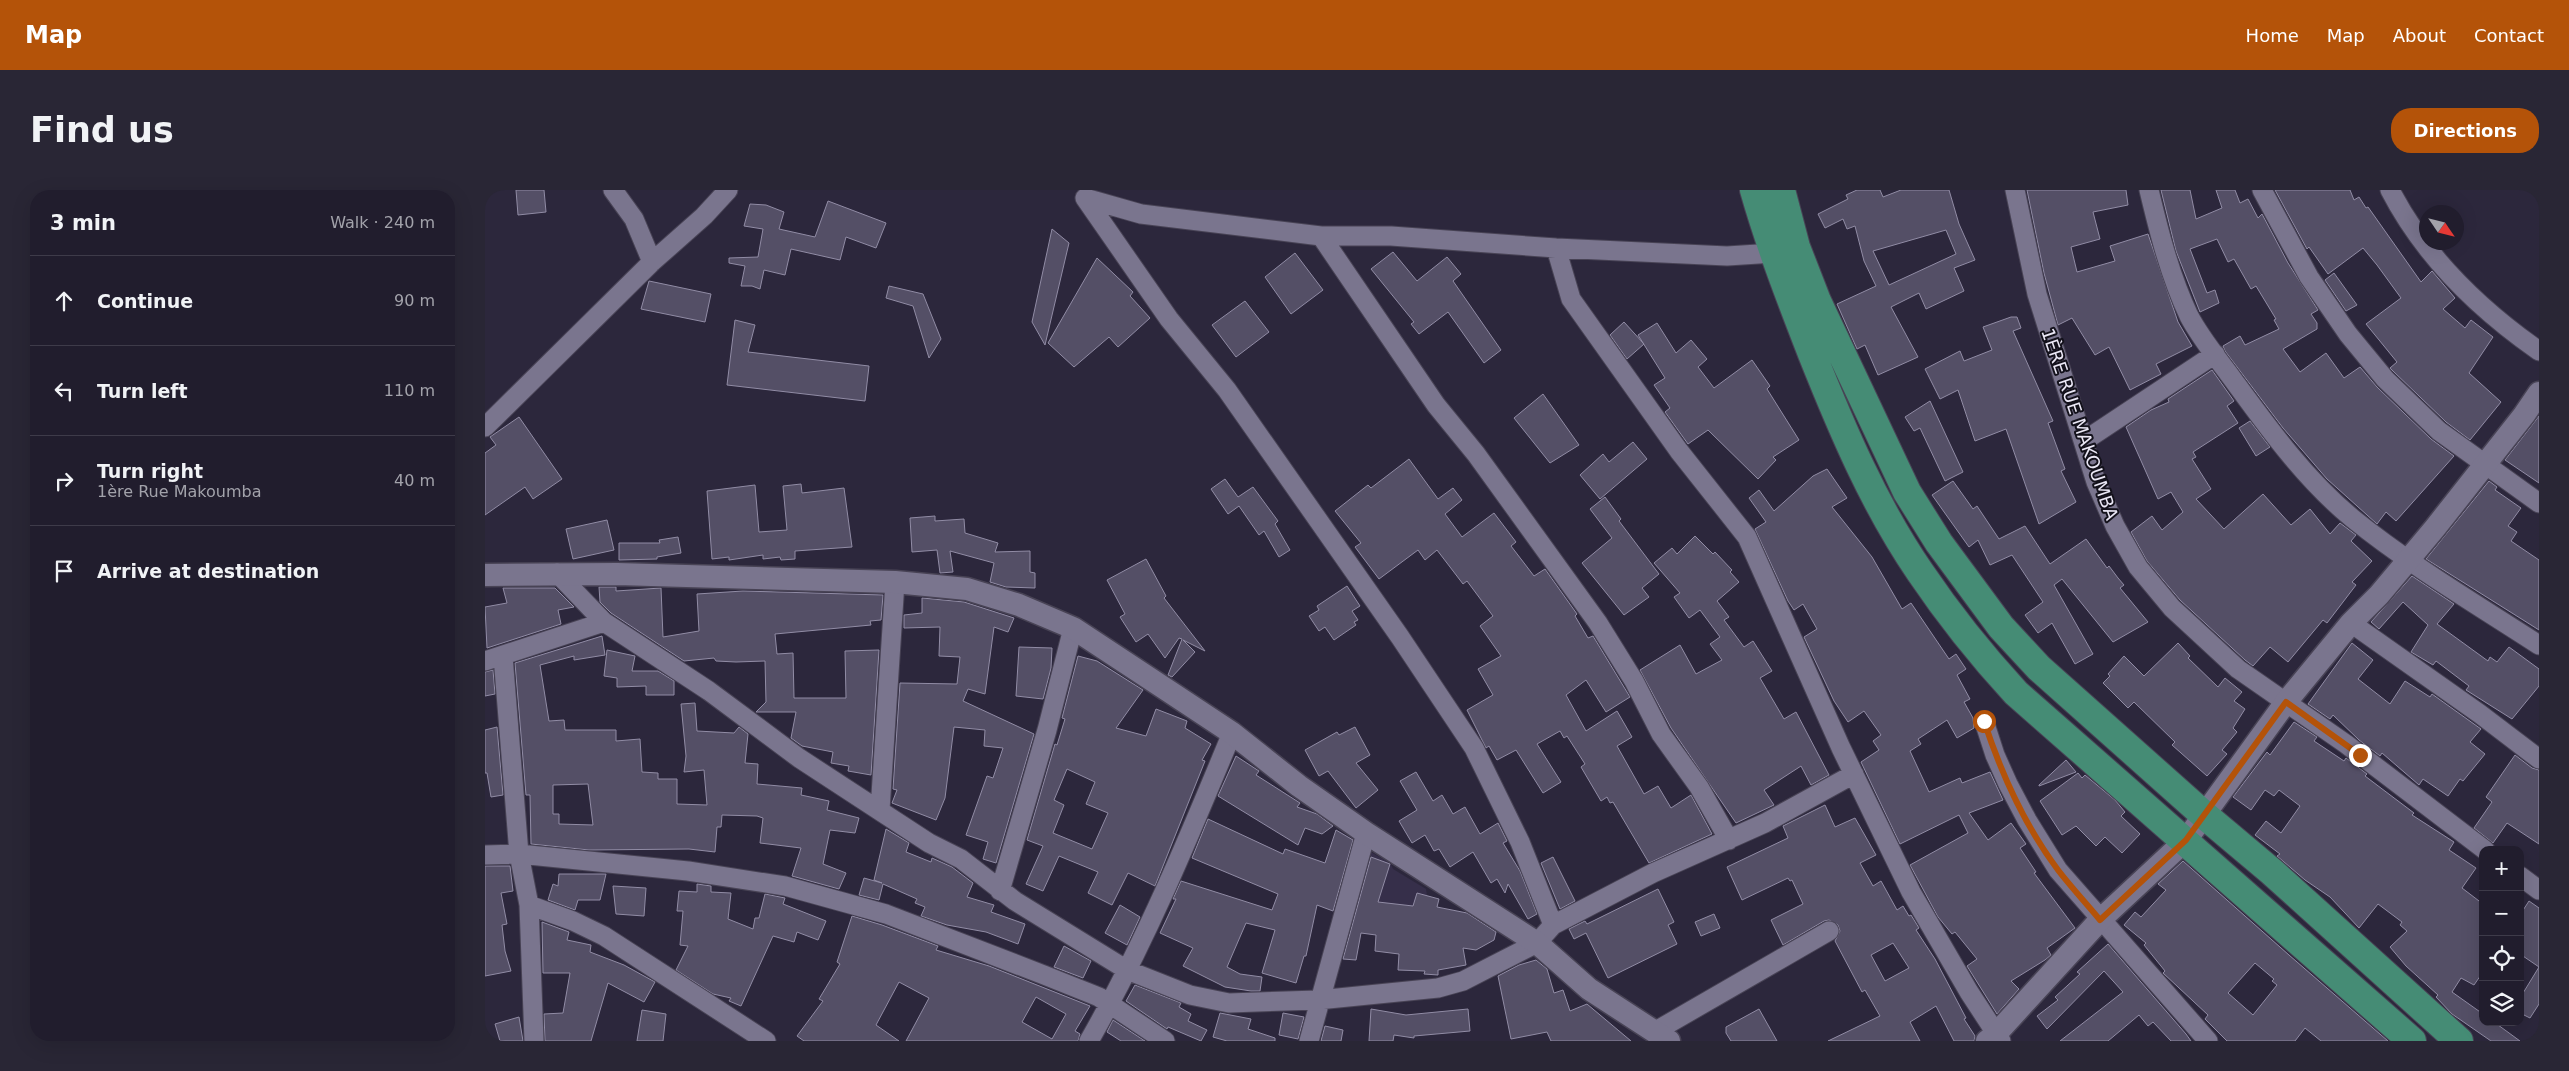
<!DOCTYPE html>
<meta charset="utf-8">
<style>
:root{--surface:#211d2d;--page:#292635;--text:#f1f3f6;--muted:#a2a2aa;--line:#3e3b49;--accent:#b45309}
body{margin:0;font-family:"DejaVu Sans",sans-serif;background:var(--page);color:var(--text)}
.controls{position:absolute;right:15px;bottom:15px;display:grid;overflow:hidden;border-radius:10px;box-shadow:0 5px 20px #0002}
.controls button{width:45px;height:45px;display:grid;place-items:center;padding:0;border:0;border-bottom:1px solid var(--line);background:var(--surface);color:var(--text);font:25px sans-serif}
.compass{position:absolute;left:1934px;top:15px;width:45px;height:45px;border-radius:50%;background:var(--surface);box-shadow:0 5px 20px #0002;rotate:125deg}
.stop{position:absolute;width:15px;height:15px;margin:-11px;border:4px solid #b45309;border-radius:50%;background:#fff}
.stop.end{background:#b45309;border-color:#fff;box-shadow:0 1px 5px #0008}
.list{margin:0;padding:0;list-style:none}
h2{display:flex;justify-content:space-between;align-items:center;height:65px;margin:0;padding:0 20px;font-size:21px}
h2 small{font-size:16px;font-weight:400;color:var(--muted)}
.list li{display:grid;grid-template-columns:32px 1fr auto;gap:15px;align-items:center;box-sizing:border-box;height:90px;padding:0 20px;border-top:1px solid var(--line)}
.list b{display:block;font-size:19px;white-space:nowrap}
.list p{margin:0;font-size:16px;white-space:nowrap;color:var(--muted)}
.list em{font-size:16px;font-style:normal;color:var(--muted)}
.icon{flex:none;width:28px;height:28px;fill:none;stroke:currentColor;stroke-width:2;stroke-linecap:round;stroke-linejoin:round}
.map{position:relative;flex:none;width:2054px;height:851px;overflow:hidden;border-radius:20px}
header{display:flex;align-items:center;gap:30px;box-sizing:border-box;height:70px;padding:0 25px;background:var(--accent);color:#fff}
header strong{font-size:24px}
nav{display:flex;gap:28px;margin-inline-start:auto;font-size:18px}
.intro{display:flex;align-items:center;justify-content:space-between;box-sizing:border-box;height:120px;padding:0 30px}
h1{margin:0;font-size:35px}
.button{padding:12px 22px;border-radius:20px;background:var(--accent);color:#fff;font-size:18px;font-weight:700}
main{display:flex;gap:30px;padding:0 30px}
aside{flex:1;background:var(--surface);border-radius:20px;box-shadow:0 5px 20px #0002}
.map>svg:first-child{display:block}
</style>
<header>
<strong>Map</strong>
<nav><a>Home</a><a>Map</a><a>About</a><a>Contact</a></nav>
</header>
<div class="intro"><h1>Find us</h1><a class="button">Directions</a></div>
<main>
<aside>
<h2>3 min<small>Walk · 240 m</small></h2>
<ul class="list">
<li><svg class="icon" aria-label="ahead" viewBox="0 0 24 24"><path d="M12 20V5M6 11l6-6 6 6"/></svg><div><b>Continue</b></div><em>90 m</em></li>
<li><svg class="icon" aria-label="left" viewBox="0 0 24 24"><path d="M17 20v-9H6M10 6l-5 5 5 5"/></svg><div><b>Turn left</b></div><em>110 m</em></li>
<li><svg class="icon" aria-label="right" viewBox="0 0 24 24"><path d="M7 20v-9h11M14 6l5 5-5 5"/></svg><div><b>Turn right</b><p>1ère Rue Makoumba</p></div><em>40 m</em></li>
<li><svg class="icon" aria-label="arrive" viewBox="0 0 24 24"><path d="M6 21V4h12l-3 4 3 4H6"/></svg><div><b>Arrive at destination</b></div></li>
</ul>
</aside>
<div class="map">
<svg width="2054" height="851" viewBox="0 0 2054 851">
<rect width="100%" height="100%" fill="#2c273c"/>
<!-- built -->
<path fill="#362f4a" d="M882 660 905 673 908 679 941 699 942 705 935 741 862 732Z"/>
<!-- building -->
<path fill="#544f66" stroke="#918ca5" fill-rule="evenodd" d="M31 0H59L61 22 33 25Z
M1372 0H1395L1398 7 1416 0H1464L1474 34 1490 70 1469 78 1479 101 1441 119 1434 103 1406 117 1433 167 1393 185 1380 155 1372 159 1352 114 1391 96 1379 71 1370 36 1362 39 1358 29 1340 38 1333 24 1363 9 1361 5ZM1461 40 1471 64 1404 95 1388 61Z
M1542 0H1641L1643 15 1608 22 1615 49 1586 57 1592 82 1630 71 1625 56 1663 44 1693 132 1707 156 1671 174 1676 184 1645 200 1624 157 1610 165 1587 128 1573 135 1559 83Z
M1676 0H1705L1711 29 1737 18 1731 0H1750L1755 13 1763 9 1773 28 1777 24 1803 73 1833 120 1826 124 1832 133V139L1798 159 1815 182 1841 163 1859 188 1875 177 1892 197 1946 249 1969 266 1911 331 1901 322 1892 334 1842 289 1798 238 1740 161 1738 156 1755 146 1760 155 1794 139 1789 130 1791 129 1771 96 1766 99 1749 69 1743 72 1732 49 1705 59 1722 103 1730 100 1734 113 1715 122 1691 61Z
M1790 0H1865L1869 10 1874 7 1881 18 1883 17 1936 92 1947 81 1970 108 1958 119 1980 138 1986 130 2008 147 1984 183 2016 212 1985 250 1961 232 1908 181 1905 178 1912 172 1881 134 1916 108 1892 75 1878 58 1843 84 1824 57 1822 59Z
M343 11 401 33 391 58 361 47 355 70 306 59 300 85 279 80 275 99 267 96H256L260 76 244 73V68L273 67 278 39 259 36 265 14 281 15 299 22 294 39 330 47Z
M567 39 584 53 560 155 547 132Z
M908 62 932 91 962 67 976 84 968 91 1016 160 999 173 963 122 934 144 926 134 929 132 886 79Z
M810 63 838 100 806 124 780 87Z
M612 68 648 102 645 106 665 128 633 157 624 147 589 177 563 153Z
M1849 83 1872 115 1861 121 1840 90Z
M164 91 226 104 220 132 156 119Z
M404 96 438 104 456 149 444 168 428 116 401 108Z
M760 111 784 142 751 167 727 135Z
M1526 127H1532L1536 138 1528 141 1568 231 1563 233 1580 279 1576 281 1591 312 1554 334 1521 239 1490 251 1473 200 1455 209 1440 179 1475 161 1479 171 1507 160 1498 137Z
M250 130 270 135 263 162 384 176 380 211 242 195Z
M1139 132 1159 154 1142 169 1125 145Z
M1172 133 1191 163 1206 150 1222 169 1213 177 1229 198 1267 170 1285 196 1282 199 1314 250 1288 267 1291 270 1273 289 1223 240 1203 254 1180 222 1185 218 1169 195 1180 188 1153 145Z
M1727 180 1749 211 1742 216 1753 233 1708 262 1711 267 1707 269 1726 299 1711 309 1739 339 1778 304 1806 335 1825 319 1845 344 1855 333 1871 345 1866 351 1887 371 1867 392 1871 395 1842 433 1838 430 1803 472 1785 457 1768 476 1760 470 1695 410 1662 371 1646 342 1667 326 1677 340 1698 322 1686 302 1673 309 1641 237 1666 220 1684 212 1683 209Z
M1058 204 1094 255 1065 273 1029 228Z
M1445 211 1478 282 1460 291 1435 238 1429 241 1420 227Z
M2054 226V293L2020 270Z
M34 227 77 289 48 309 40 297 0 325V263L11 255 5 247Z
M1765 231 1785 257 1771 266 1754 238Z
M1148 252 1162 269 1115 309 1095 285 1118 264 1124 272Z
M924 269 953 309 968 298 977 310 960 324 977 347 1009 323 1031 352 1026 356 1049 386 1060 379 1092 424 1090 426 1103 448 1108 446 1145 507 1121 522 1101 490 1081 505 1101 541 1132 521 1147 547 1132 556 1159 604 1173 596 1186 618 1206 605 1227 644 1164 673 1128 612 1125 613 1122 607 1116 611 1096 577 1100 574 1082 546 1079 548 1075 541 1052 554 1076 592 1058 603 1031 560 1012 570 1004 556 1001 558 982 520 1008 505 993 479 1016 466 995 436 1008 426 982 391 978 394 952 360 940 370 933 360 894 389 870 357 876 353 850 321 883 295 886 298Z
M1342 279 1362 308 1347 317 1387 367 1417 419 1426 413 1464 469 1471 464 1481 479 1472 485 1485 509 1479 512 1488 528 1489 538 1472 548 1462 530 1433 549 1436 554 1425 561 1444 602 1475 588 1477 593 1505 582 1518 610 1484 623 1503 650 1526 633 1541 654 1535 658 1551 682 1549 683 1590 738 1562 758 1566 765 1560 770 1526 791 1534 799 1512 824 1482 776 1492 769 1470 742 1467 744 1453 727 1425 675 1483 643 1474 625 1415 654 1376 572 1394 560 1388 551 1396 545 1379 521 1363 532 1349 511 1319 447 1332 439 1318 414 1309 420 1303 411 1270 339 1281 332 1264 308 1274 300 1289 321 1328 286Z
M740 289 753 307 768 297 793 331 790 334 805 360 794 367 779 341 774 345 754 316 743 324 726 299Z
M1468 291 1488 319 1492 316 1514 349 1540 336 1565 374 1601 349 1622 378 1624 376 1633 388 1639 395 1635 398 1663 432 1628 452 1577 389 1569 395 1608 464 1590 474 1567 433 1553 443 1540 425 1558 412 1527 365 1505 375 1493 350 1484 357 1447 305Z
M2004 291 2012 297 2010 300 2036 318 2023 336 2032 342 2026 351 2054 370V440L1941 369Z
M316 294 317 303 359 298 367 357 310 361V369L296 370 295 367 278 369V365L244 370V367L227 369 222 301 270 295 274 342 302 340 298 296Z
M1120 307 1136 329 1134 331 1174 384 1157 398 1164 407 1139 425 1097 373 1127 348 1105 319Z
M450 326V331L479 329 480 343 513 353 510 362 545 361V382L550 383V398L521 397 505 392 509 373 465 361 468 382 455 383 452 360 427 362 425 328Z
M122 330 129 360 88 369 81 339Z
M1210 346 1228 364 1230 362 1247 380 1245 382 1254 392 1232 411 1244 427 1239 430 1259 457 1268 451 1287 481 1275 488 1299 529 1311 522 1344 585 1326 595 1316 576 1279 600 1289 615 1251 633 1186 538 1155 480 1195 455 1211 484 1237 470 1225 454 1235 447 1215 420 1204 428 1189 407 1195 403 1169 373 1187 358 1192 364Z
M193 347 196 363 172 367V369L134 370V353H175L174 350Z
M661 369 681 406 679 408 720 461 698 450 710 462 687 487 683 485 697 449 694 448 680 468 663 444 651 452 635 427 640 424 622 390Z
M1927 386 1969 414 1952 434 2003 471 2005 467 2012 472 2024 457 2054 479V496L2027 529 1981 500 1984 496 1951 471 1948 475 1926 462 1943 435 1918 412 1894 439 1886 432Z
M862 396 875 416 867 421 873 430 869 432 871 435 849 450 840 437 834 441 824 426 834 420 832 416Z
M114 397H131V401L176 398 178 447 214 441 212 404 258 401 398 405 396 430 385 431 386 435 290 444 292 464 308 463 309 508H361L360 461 394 460 386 585 363 581 364 576 346 573 348 562 317 556 306 548 311 522H271L281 512 280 471 251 472 231 471 229 468 199 471 126 423 115 412Z
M18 398H70L89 417 73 420 76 434 2 458 0 417 22 413Z
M437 408 479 412 529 428 523 442 509 437 500 504 483 499 478 511 549 544 511 673 498 669 503 652 481 645 502 586 508 588 518 558 499 556 500 540 469 537 460 608 451 630 407 613 412 600 408 599 415 493 472 494 475 467 454 466 455 437 419 438V425L437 423Z
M117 446 120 465 89 470V466L55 475 64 531 79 530 80 540H131V551L155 549 157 582 173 583V589H192V614L222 615 219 580 199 582 201 566 196 514 210 513 212 541 249 543 254 537 263 544 260 573 273 574 272 594 317 598 316 605 344 611 342 620 374 628 370 643 345 640 338 674 361 683 354 699 307 686 316 658 275 653 278 628 272 626 237 625 236 637H232L230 662 204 659 104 660 46 654 45 605H41L30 473ZM103 594 108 635 74 634V624H68V595Z
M1693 453 1705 466 1703 468 1733 497 1740 488 1757 502 1749 511 1760 519 1748 538 1752 542 1737 560 1742 564 1722 586 1687 555 1690 552 1649 512 1643 518 1618 493 1625 486 1623 484 1639 466 1659 486Z
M1867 453 1888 470 1873 489 1905 514 1920 491 1945 507 1947 504 1996 539 1985 552 2000 564 1978 591 1975 589 1963 606 1938 589 1934 595 1897 563 1895 566 1874 550 1848 525 1845 529 1823 514Z
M534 457 567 458 566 478 558 509 531 506Z
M122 460 150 466 147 481H173L189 491V505H161V496L132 497V488L119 486Z
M593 466 612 471 658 500 631 538 661 546 671 519 702 531 700 538 726 554 717 570 720 571 670 696 643 683 627 715 603 703 613 682 574 666 558 701 541 694 558 656 542 650 570 554 572 555 580 529 577 528ZM582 579 610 592 601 614 623 623 607 659 568 643 579 615 569 610Z
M8 480 10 504 0 506V482Z
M1809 532 1832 547 1829 551 1859 571 1861 568 1882 584 1880 586 1929 623 1927 625 1969 652 1964 660 1991 678 1977 698 1998 714V782L1989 795 1976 788 1967 802 1998 824V832H2009L2035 851H2006L1967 824 1951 807 1953 805 1921 776 1905 757 1922 741 1915 735 1917 732 1893 714 1874 738 1845 707 1820 690 1792 666 1795 664 1770 645 1781 631 1796 643 1815 616 1794 600 1789 606 1780 600 1766 620 1748 607 1782 562 1785 565Z
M12 537 18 605 6 607 2 583H0V540Z
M870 537 885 565 871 573 893 600 871 618 843 581 834 586 820 560 852 542 854 545Z
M2030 565 2047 578 2054 580V654L2022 633 2008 653 1989 638 2007 612 2001 607Z
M751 566 774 581 771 585 815 613 812 617 832 624 848 636 837 644 820 638 813 655 733 606Z
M1581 570 1591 582 1554 596V595Z
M931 582 948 611 957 605 968 624 980 617 995 644 1013 633 1022 651 1018 653 1035 681 1052 724 1043 729 1023 694 1020 703 1012 689 1006 693 988 662 965 677 954 659 949 661 940 645 927 653 914 631 932 620 915 591Z
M1593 583 1597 588 1600 585 1630 610 1640 622 1636 626 1655 644 1637 663 1620 647 1611 656 1591 636 1577 645 1555 611Z
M1340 615 1350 637 1370 628 1391 665 1375 673 1388 696 1396 691 1412 720 1418 716 1424 726 1426 725 1434 738 1431 740 1450 769 1481 828 1479 829 1490 846 1489 851H1469L1451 816 1425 832 1435 851H1343L1395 826 1380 800 1377 802 1350 751 1355 741 1353 735 1344 730 1339 731 1298 755 1286 730 1318 714 1307 690 1305 691 1303 688 1257 710 1242 677 1303 648 1298 636ZM1408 753 1424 778 1400 791 1386 765Z
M723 629 798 664 800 659 840 673 851 640 868 650 848 721 832 715 821 766H819L811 793 777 783 790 740 761 733 742 777 755 784 777 787 775 801H766L740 797 698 776 708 758 675 743 691 709H688L696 691 787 720 793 704 707 668Z
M401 639 424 653 421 662 446 672 447 668 467 677 488 693 482 707 509 715 506 722 540 734 533 754 501 742 462 735 436 726 440 717 430 713 432 709 398 694 394 710 374 705 379 688 397 693 389 690Z
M886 667 905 674 893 712 928 716 932 703 954 709 952 717 982 723 1011 742 1009 750 991 760 978 758 981 775 953 780V785L939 784 940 781 913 780 914 764 890 761 891 745 876 743 871 770 858 769Z
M1068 667 1090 711 1075 719 1056 673Z
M1698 671 1804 765 1903 851H1836L1820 838 1810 851H1742L1720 829 1723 825 1678 783 1680 781 1659 755 1661 753 1639 735 1650 722 1656 727 1681 700 1673 694ZM1770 773 1789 789 1787 791 1792 795 1768 825 1743 803Z
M0 676H25L28 701 16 703 22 734 17 735 20 761 26 781 0 786Z
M74 684H121L115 710H93L90 720 63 710 68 694 73 696Z
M212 694 226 696V702L246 703 243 729 268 739 270 728H274L280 704 300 708 298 714 341 731 333 750 312 742 309 752 288 746 256 816 244 811 246 808 228 804 191 780 203 756 195 755 198 721H192L194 701 212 702Z
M128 696 161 698 159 726 131 724Z
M1173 699 1189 732 1183 735 1192 754 1123 788 1101 743 1089 749 1084 739 1100 731 1102 734Z
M2044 711 2054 718V814L2045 828 2035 823V808L2054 777 2035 764V725Z
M635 715 655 727 642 755 620 743Z
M1229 724 1235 738 1216 746 1210 732Z
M367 726 397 735 453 756 451 760 504 776 605 816 590 841 595 844 593 851H421L444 808 414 792 391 835 414 851H319L312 846 338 811 334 809 355 774 352 772ZM551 807 581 824 567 849 537 832Z
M57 732 84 742 82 750 106 755 105 762 139 775 170 792 159 812 123 793 106 851H60L59 824 78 823 85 783H58Z
M1623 754 1701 844 1706 851H1686L1668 832 1663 836 1654 825 1623 851H1575L1638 802 1619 781 1562 839 1552 826 1573 810 1570 807 1595 784 1592 782Z
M579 756 606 771 598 788 569 777Z
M1051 770 1062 779 1069 803 1078 800 1085 821 1102 814 1146 851H1066L1062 842 1026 849 1013 786 1034 775Z
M650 795 696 813 694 817 706 824 703 831 722 840 716 851 683 837 682 839 641 811Z
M886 819 921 825 983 819 985 841 929 846V848L909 845 908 851H884Z
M1274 819 1292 851H1246L1241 843V837Z
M157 820 181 824 178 851H152Z
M735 823 766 829 763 839 790 848V851H742L728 847Z
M798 823 819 827 813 849 794 845Z
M34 827 38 851H15L10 834Z
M628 830 660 851H636L622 842Z
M840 836 858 840 856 851H836Z"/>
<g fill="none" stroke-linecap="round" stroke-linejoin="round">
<!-- minor casing -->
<g stroke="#484355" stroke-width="21">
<path id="minor" d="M128 0 149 29 167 72
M1530 0 1552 104 1611 292 1630 336 1653 377 1687 418 1753 479 1861 554 2000 660
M1664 0C1674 42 1685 86 1704 126 1716 149 1734 170 1749 191 1784 239 1820 289 1867 328 1925 375 1991 414 2054 455
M1777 0 1824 87 1863 144 1900 189 1954 241 2054 313
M1905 0C1939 66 1994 119 2054 161
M836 46 951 215 991 264 1113 433 1149 491 1176 544 1214 597 1244 650
M1071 58 1086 109 1194 261 1262 347 1356 558 1426 702 1484 802 1516 851
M0 237 167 72 219 26 243 0
M1599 251 1730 164
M72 383 119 432 224 501 314 568 444 653 476 669 530 711 642 780 705 805 744 813 833 810 953 798 978 791 1052 753 1068 735 1168 683 1280 633 1369 584
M1866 433 1995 524 2054 569
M18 466 34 664 44 715 49 851
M0 471 119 432
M1499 531 1510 565 1523 594 1542 630 1573 680 1723 851
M395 620 410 392
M0 665 34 664 203 681 300 696 401 724 559 785 614 807 680 851
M2035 686 2054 700
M515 701 562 540 588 438
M44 715 88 731 119 746 281 851
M1068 735 1035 652 989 558 915 447 742 200 684 129 600 8 656 24 836 46H906L1071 58 1242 66 1289 63 1300 60
M1169 842 1344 741
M604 851C660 753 704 647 747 543
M824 851 881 643"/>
</g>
<!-- tertiary casing -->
<g stroke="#484355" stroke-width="25">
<path id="tertiary" d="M0 385 132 384 410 392 482 399 534 415 588 438 679 498 747 543 814 596 881 643 1052 753 1104 799 1184 851
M1502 851 1510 845 1615 730 1701 650 1801 512 1866 433 1894 405 1950 338 2039 225 2054 203"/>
</g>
<!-- primary casing -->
<g stroke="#484355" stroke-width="30">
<path id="primary" d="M1269 0C1285 56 1306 110 1327 164 1357 239 1389 315 1435 382 1464 425 1496 465 1531 503L1927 851
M1296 0 1311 57 1332 111 1422 302 1454 353 1516 437 1554 478 1718 624 1787 682 1974 851"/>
</g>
<!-- minor -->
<use href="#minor" stroke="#7a758e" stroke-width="19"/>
<!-- tertiary -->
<use href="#tertiary" stroke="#7a758e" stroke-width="22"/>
<!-- primary -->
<use href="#primary" stroke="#458c75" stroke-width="28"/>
</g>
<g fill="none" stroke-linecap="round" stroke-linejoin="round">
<!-- route -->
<path stroke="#b45309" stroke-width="6" d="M1499 531C1516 583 1540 636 1573 680 1586 697 1601 713 1615 730L1701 650 1801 512 1875 565"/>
</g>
<g text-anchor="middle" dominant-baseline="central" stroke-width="4" stroke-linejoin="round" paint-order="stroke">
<!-- street labels -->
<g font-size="18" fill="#ebe8f6" stroke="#13111b">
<text transform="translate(1595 234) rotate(71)">1ÈRE RUE MAKOUMBA</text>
</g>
</g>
</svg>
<div class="controls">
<button>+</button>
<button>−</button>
<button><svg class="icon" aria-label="locate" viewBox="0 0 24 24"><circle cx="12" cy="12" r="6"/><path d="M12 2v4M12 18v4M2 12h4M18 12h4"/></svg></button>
<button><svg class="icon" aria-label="layers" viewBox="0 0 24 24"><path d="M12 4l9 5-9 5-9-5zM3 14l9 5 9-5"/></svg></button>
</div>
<svg class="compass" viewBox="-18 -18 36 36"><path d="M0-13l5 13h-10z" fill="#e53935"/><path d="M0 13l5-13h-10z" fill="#a2a2aa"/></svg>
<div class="stop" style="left:1499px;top:531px"></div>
<div class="stop end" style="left:1875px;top:565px"></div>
</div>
</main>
